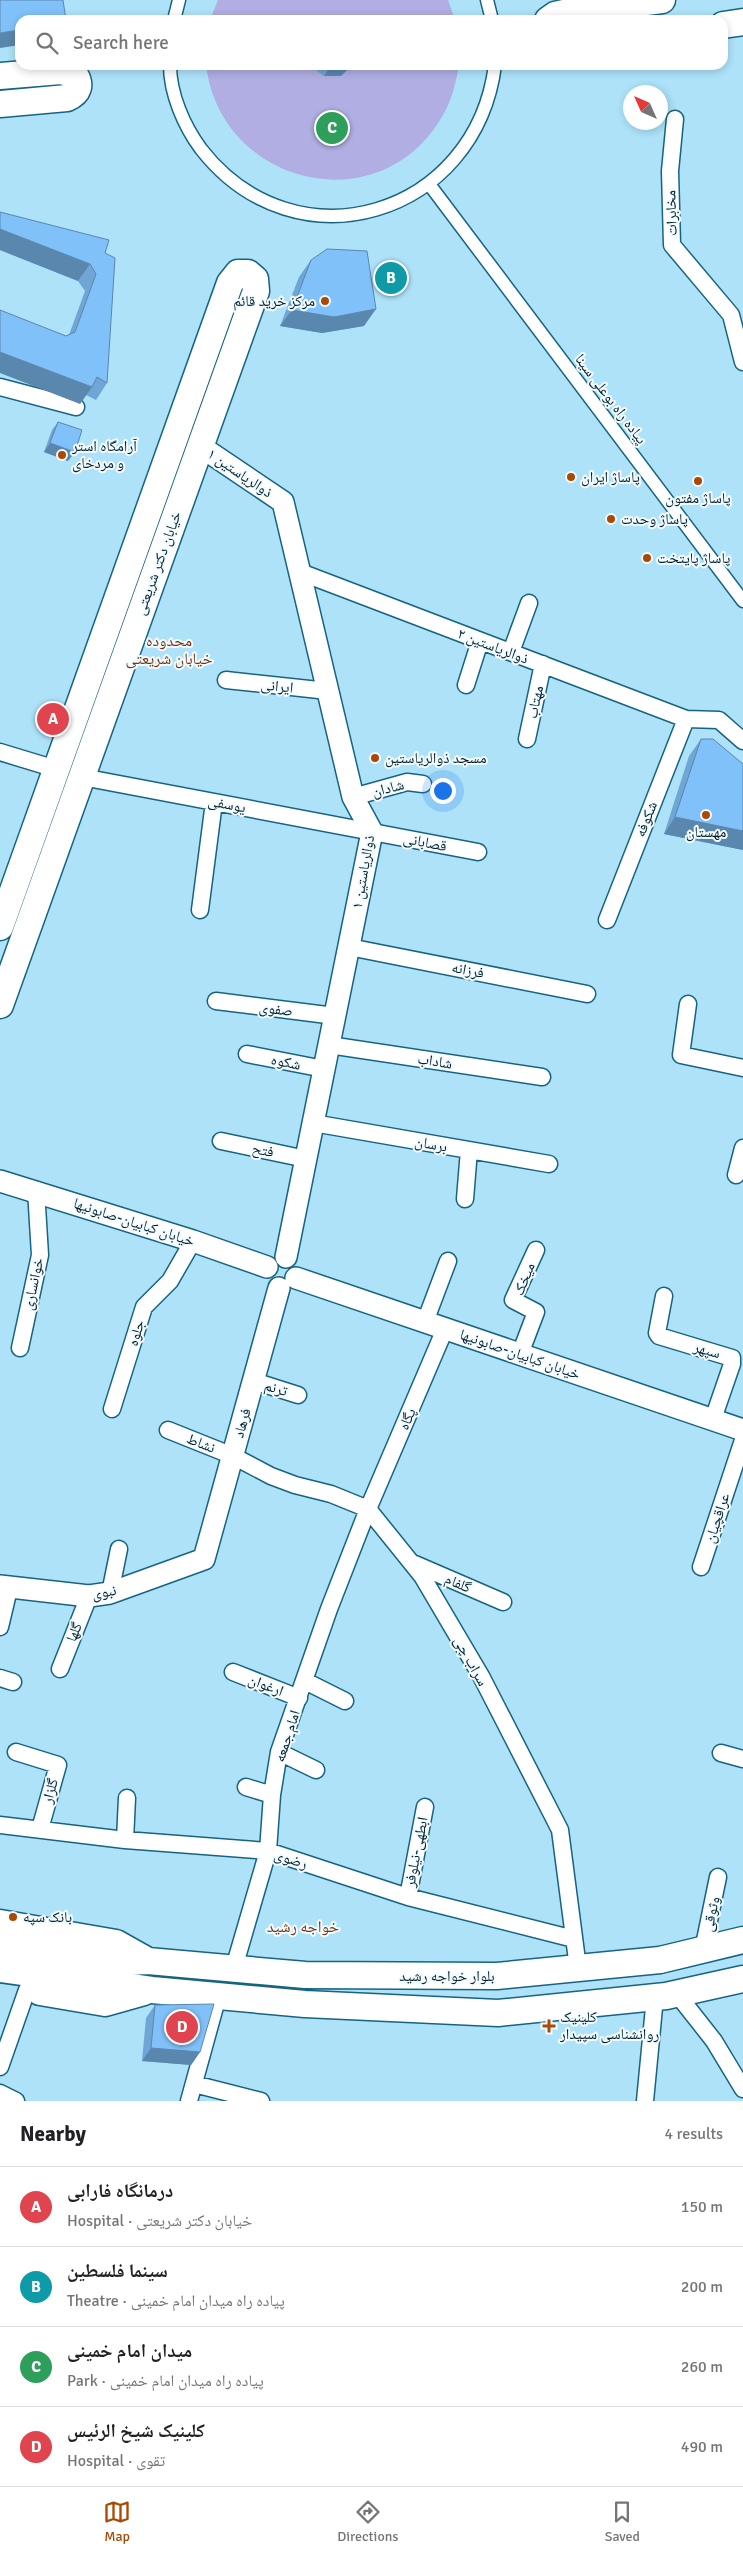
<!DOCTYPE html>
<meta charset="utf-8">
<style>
:root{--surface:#fff;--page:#f2f2f2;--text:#202124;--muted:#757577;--line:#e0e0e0;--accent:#aa4904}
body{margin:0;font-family:Signika,"Noto Naskh Arabic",sans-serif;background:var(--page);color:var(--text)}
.compass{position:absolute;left:623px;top:85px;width:45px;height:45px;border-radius:50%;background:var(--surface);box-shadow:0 2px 8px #0003;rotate:315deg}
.you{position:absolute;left:442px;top:790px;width:18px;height:18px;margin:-12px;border:4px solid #fff;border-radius:50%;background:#1a73e8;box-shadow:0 0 0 8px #1a73e833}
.badge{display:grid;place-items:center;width:32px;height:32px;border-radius:50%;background:var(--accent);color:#fff;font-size:16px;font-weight:700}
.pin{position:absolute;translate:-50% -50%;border:2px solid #fff;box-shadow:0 1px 5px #0006}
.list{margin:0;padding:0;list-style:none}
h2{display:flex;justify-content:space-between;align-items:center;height:65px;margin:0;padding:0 20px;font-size:21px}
h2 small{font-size:16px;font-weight:400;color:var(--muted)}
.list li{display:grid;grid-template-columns:32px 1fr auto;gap:15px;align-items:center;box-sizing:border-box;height:80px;padding:0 20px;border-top:1px solid var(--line)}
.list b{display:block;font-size:19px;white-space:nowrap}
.list p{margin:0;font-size:16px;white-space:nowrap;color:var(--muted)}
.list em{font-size:16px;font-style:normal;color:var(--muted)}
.icon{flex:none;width:28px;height:28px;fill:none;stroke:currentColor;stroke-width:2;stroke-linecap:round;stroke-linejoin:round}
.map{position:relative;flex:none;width:743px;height:2101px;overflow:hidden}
.search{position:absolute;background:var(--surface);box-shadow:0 2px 8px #0003;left:15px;right:15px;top:15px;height:55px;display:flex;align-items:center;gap:12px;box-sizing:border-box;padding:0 18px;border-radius:15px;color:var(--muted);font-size:19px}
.sheet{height:385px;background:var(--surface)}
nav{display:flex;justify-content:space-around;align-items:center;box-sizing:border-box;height:70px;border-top:1px solid var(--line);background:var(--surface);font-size:14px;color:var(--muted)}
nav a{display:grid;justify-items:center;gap:2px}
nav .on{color:var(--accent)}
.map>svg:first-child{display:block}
</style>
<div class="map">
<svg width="743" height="2101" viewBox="0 0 743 2101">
<rect width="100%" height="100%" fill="#ade2f9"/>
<!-- green -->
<path fill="#b0aee2" d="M218 0H448L455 20H210Z
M206 65H459C456 82 452 100 443 115 382 224 221 187 206 65Z"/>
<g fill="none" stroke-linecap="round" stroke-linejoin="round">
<!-- pedestrian casing -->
<g stroke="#16647f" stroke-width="15">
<path id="pedestrian" d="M487 0 492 20
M174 20 179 0
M170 65C170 94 184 126 201 149 296 271 476 216 495 65
M429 184 743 601"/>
</g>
<!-- minor casing -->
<g stroke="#16647f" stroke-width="19">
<path id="minor" d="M675 119 670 171 672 245 731 315 743 362
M0 387 76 407
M300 572 686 719 719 720 743 741
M511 652 529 603
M226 680 328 691
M466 685 480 641
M527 739 543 664
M0 752 56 769
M82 777 478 852
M353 797 407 782 423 784
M200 910 214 802
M607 920 686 719
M349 947 587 994
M216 1001 335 1016
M688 1004 681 1055 743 1068
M329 1045 542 1077
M247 1054 324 1069
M313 1123 549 1164
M221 1141 306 1159
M736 1175 743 1148
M465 1199 469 1150
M664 1296 657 1333 659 1336 732 1358V1364L713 1419
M425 1322 448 1261
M20 1348 40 1255 36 1190
M520 1354 536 1312 513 1300 536 1250
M254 1381 298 1395
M112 1409 144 1307 170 1281 193 1241
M168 1430 233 1456 271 1476 295 1485 331 1494 368 1509 422 1576 481 1676 560 1830 578 1968
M415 1564 503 1602
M701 1567 743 1440
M110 1593 119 1549
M0 1627 9 1589
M60 1669 89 1596
M233 1672 299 1698
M0 1678 13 1682
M305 1681 345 1701
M16 1752 58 1765 40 1829
M279 1752 316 1770
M721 1753 743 1759
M246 1787 272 1795
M0 1825 125 1840 268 1851 408 1897 574 1939
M125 1840 127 1798
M408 1897 425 1807
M703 1950 718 1877
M233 1971 268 1851 272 1795 279 1752 329 1609 368 1509 445 1329
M677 1994 714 2041 743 2089
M0 2067 27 1990
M194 2084 261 2101
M0 2093 16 2101
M189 2101 218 1996
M645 2101 655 1997"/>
</g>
<!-- tertiary casing -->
<g stroke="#16647f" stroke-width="24">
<path id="tertiary" d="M200 446 283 502 353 797 372 832 286 1257
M0 1181 193 1241 267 1267
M296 1278 743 1430
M0 1586 89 1596 110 1593 204 1559 279 1288"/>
</g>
<!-- primary casing -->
<g stroke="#16647f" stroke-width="29">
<path id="primary" d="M548 20 555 15 568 12 662 0
M723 25 743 22
M0 76 61 71 75 75C81 85 79 93 67 98L0 104
M0 927 230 283 238 273H248L255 279 256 291 0 1005
M0 1923 116 1943 148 1961
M0 1947 104 1963 148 1961 305 1975 497 1976 660 1960 743 1940
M0 1969 152 1990 305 2004 498 2013 666 1996 743 1979
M40 1992 105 2003 144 1992"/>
</g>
<!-- pedestrian -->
<use href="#pedestrian" stroke="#fff" stroke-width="12"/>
<!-- minor -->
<use href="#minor" stroke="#fff" stroke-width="16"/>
<!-- tertiary -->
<use href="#tertiary" stroke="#fff" stroke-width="21"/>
<!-- primary -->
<use href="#primary" stroke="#fff" stroke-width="26"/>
</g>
<!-- wall -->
<path fill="#6fa6d6" d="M312 65H352L341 76H324L318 72Z
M0 250 105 253 107 383 96 400 86 395 80 404 66 336 69 335 85 291 78 281Z
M311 260 364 326 322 333 280 326 299 277Z
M58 422 68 461 44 452 52 430Z
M701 739 743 764V850L664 834 689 756Z
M155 2005 200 2052 191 2065 142 2061 146 2018Z"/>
<!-- shaded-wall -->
<path fill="#5a87ae" d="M20 30V45L0 48V33Z
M331 65H352L341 76H324Z
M0 229 90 264 78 281 0 250Z
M376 309 364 326 322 333 280 326 292 310Z
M0 352 92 387 80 404 0 373Z
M50 443 75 452 68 461 44 452Z
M675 817 743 831V850L664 834Z
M151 2048 200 2052 191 2065 142 2061Z"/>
<!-- building -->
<path fill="#81c1f9" stroke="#5a87ae" d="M0 0H63L66 20H20V30L0 33Z
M350 17 356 20H330L332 18Z
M0 212 109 240 105 253 115 258 107 383 97 377 92 387 0 352V310L66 336 75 332 96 274 90 264 0 229Z
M327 249 367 251 376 309 334 317 292 310 311 260Z
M58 422 82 430 75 452 50 443Z
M701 739H713L743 764V831L675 817Z
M214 2004 200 2052 151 2048 155 2005Z"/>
<!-- markers -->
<g fill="#aa4904" stroke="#f3fbff" stroke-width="2">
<circle cx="325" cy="301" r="5"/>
<circle cx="62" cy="455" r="5"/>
<circle cx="571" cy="477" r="5"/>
<circle cx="698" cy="481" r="5"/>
<circle cx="611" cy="519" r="5"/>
<circle cx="647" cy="558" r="5"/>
<circle cx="375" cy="758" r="5"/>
<circle cx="706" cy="815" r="5"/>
<circle cx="13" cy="1917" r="5"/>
<path d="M546.5 2018.5h5v5h5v5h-5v5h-5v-5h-5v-5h5z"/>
</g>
<g text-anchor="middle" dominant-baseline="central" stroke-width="4" stroke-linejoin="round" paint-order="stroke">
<!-- street labels -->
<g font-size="15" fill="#02212c" stroke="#f3fbff">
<text transform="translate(671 213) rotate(-92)">مخابرات</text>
<text transform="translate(611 399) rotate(53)">پیاده راه بوعلی سینا</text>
<text transform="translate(240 473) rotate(34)">ذوالریاستین ۱</text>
<text transform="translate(158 563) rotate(-70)">خیابان دکتر شریعتی</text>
<text transform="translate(493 646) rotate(21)">ذوالریاستین ۲</text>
<text transform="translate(277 686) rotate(6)">ایرانی</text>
<text transform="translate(535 702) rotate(-78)">مهتاب</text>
<text transform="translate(388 788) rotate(-14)">شادان</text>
<text transform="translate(227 804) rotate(11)">یوسفی</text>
<text transform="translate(646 819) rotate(-68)">شکوفه</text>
<text transform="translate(425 842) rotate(11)">قصابانی</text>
<text transform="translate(363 872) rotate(-80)">ذوالریاستین ۱</text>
<text transform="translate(468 970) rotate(11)">فرزانه</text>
<text transform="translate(276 1009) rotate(7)">صفوی</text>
<text transform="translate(435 1061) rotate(9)">شاداب</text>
<text transform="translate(286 1062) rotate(11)">شکوه</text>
<text transform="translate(431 1144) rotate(10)">برسان</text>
<text transform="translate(263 1150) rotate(12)">فتح</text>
<text transform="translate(134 1222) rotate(18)">خیابان کبابیان-صابونیها</text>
<text transform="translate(524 1279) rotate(-68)">میخک</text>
<text transform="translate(33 1284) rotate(-78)">خوانساری</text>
<text transform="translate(136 1333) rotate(-73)">جلوه</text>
<text transform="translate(707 1350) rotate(16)">سپهر</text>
<text transform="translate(520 1354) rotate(19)">خیابان کبابیان-صابونیها</text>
<text transform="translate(276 1388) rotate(17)">ترنم</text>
<text transform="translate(407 1419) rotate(-67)">پگاه</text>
<text transform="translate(242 1423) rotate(-74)">فرهاد</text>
<text transform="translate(201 1443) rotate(22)">نشاط</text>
<text transform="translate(717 1518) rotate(-72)">عراقچیان</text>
<text transform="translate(458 1583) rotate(23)">گلفام</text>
<text transform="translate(104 1592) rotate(-11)">نبوی</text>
<text transform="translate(74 1632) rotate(-68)">گلها</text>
<text transform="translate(471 1661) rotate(61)">سراب چی</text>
<text transform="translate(266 1685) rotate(21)">ارغوان</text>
<text transform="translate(287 1736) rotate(-72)">امام جمعه</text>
<text transform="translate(50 1791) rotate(-75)">گلزار</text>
<text transform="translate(416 1852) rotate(-79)">ابطهی-نیلوفر</text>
<text transform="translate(291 1859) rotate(18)">رضوی</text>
<text transform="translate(711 1914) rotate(-78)">وثوقی</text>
<text x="447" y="1976">بلوار خواجه رشید</text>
</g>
<!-- poi labels -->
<g font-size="15" fill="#02212c" stroke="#f3fbff" text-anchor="start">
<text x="315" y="301" text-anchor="end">مرکز خرید قائم</text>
<text x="72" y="446">آرامگاه استر<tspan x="72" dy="17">و مردخای</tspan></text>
<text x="581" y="477">پاساژ ایران</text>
<text x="698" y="498" text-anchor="middle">پاساژ مفتون</text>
<text x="621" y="519">پاساژ وحدت</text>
<text x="657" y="558">پاساژ پایتخت</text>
<text x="385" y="758">مسجد ذوالریاستین</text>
<text x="706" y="832" text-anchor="middle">مهستان</text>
<text x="23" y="1917">بانک سپه</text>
<text x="560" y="2017">کلینیک<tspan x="560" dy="17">روانشناسی سپیدار</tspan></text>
</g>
<!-- neighbourhood labels -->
<g font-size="16" fill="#72340f" stroke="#f3fbff">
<text x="169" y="641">محدوده<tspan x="169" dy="18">خیابان شریعتی</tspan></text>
<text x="303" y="1927">خواجه رشید</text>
</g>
</g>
</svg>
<svg class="compass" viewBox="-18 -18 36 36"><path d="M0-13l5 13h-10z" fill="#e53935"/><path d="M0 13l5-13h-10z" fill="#757577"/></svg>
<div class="you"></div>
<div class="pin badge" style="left:53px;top:719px;background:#e0444e">A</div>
<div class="pin badge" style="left:391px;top:278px;background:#0f9aa8">B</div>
<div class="pin badge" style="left:332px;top:128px;background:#2e9e5b">C</div>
<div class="pin badge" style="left:182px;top:2027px;background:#e0444e">D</div>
<div class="search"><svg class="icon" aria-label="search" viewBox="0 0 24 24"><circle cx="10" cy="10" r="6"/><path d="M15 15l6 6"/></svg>Search here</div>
</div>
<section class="sheet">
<h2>Nearby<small>4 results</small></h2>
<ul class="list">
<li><span class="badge" style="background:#e0444e">A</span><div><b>درمانگاه فارابی</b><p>Hospital · خیابان دکتر شریعتی</p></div><em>150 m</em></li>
<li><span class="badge" style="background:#0f9aa8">B</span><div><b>سینما فلسطین</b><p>Theatre · پیاده راه میدان امام خمینی</p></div><em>200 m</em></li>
<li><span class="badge" style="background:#2e9e5b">C</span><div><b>میدان امام خمینی</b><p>Park · پیاده راه میدان امام خمینی</p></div><em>260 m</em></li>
<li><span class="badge" style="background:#e0444e">D</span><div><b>کلینیک شیخ الرئیس</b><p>Hospital · تقوی</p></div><em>490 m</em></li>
</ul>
</section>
<nav>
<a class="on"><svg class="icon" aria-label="map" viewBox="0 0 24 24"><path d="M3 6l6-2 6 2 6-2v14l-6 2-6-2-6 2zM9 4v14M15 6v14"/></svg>Map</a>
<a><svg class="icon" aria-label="directions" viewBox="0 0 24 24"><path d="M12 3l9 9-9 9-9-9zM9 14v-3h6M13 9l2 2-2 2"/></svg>Directions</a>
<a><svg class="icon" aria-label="saved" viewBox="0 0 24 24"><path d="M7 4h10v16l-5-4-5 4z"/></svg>Saved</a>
</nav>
